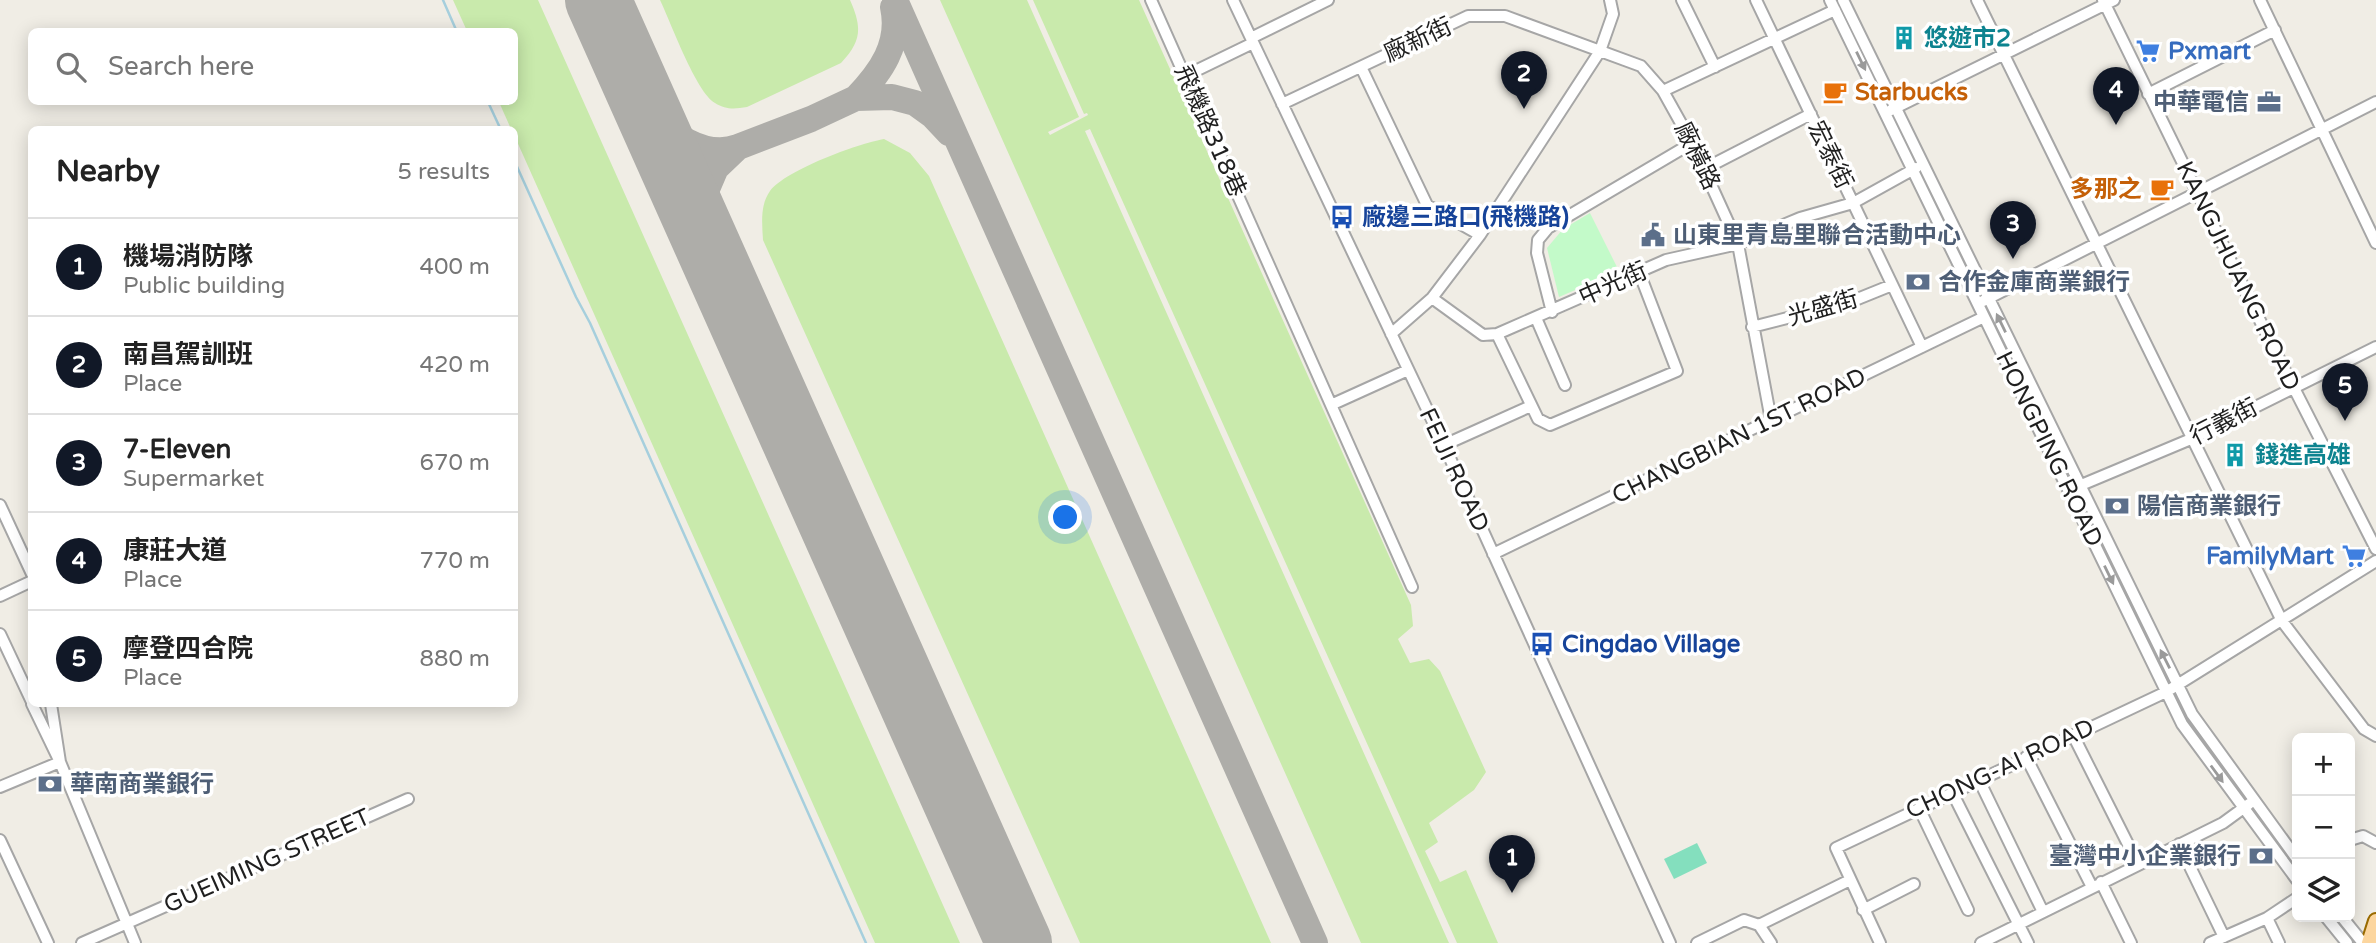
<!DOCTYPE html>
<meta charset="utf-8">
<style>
:root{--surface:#fff;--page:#f6f6f6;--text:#222;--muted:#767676;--line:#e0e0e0;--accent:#111827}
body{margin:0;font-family:"Varela Round","Noto Sans TC",sans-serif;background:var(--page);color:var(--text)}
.controls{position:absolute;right:21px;bottom:21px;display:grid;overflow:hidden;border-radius:10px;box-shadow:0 4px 18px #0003}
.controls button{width:63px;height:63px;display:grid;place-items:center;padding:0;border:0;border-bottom:2px solid var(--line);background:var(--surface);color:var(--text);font:35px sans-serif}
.you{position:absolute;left:1066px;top:518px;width:24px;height:24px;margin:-18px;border:5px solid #fff;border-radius:50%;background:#1a73e8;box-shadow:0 0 0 10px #1a73e833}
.badge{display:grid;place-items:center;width:46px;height:46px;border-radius:50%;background:var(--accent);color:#fff;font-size:23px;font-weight:700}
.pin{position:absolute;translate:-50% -58px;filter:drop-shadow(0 2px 4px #0008)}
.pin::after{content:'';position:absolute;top:37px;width:24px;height:21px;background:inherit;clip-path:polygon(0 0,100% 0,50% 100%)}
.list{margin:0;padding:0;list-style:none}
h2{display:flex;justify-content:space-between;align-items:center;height:91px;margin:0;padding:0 28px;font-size:30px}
h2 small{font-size:23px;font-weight:400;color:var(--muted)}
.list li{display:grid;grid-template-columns:46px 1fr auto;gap:21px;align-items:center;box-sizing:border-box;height:98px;padding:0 28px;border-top:2px solid var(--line)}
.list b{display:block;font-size:26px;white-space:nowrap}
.list p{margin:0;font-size:23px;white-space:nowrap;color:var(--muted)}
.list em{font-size:23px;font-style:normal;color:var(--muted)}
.icon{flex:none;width:38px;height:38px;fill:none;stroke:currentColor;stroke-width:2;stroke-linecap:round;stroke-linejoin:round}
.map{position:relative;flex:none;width:2376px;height:943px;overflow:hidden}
.search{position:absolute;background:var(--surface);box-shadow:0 4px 18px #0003;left:28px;top:28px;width:490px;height:77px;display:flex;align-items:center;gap:18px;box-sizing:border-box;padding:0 24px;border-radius:10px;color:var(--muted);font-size:26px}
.panel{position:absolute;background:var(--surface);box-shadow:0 4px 18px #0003;left:28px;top:126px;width:490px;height:581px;border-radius:10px}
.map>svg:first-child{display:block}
</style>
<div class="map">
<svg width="2376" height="943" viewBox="0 0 2376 943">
<rect width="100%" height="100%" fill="#f0ede5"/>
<!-- grass -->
<path fill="#c9eaac" d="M453 0H538L960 943H875L515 137 514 130 511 129 499 102H514V32L467 31Z
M660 0H850C862 27 862 41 841 63L747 107C735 109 726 110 715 103 696 92 671 23 660 0Z
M940 0H1027L1079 117 1048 132 1050 135 1088 115 1087 113 1084 114 1033 0H1139L1411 605 1413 626 1398 639 1410 663 1429 659 1440 671 1486 772 1474 790 1429 823 1438 842 1425 851 1440 882 1466 870 1498 943H1457L1090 129 1085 131 1449 943H1361Z
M884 139 910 153 929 176 1271 943H1080L763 240C762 223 760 205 770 191 786 170 857 144 884 139Z"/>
<!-- park -->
<path fill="#c3fac9" d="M1590 213 1619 271 1559 297 1547 248 1563 229Z"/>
<!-- pitch -->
<path fill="#84dfbe" d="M1697 843 1707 863 1674 879 1664 859Z"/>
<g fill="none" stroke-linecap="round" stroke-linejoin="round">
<!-- stream -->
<path stroke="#a6cfdd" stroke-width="2.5" d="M443 0 457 32
M488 102 501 130
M514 160 576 297 590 323 866 943"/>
<!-- taxiway -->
<path stroke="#aeada9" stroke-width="26" d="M895 0 1315 943
M856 98C881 72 901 44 893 7
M646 109C668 132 704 160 738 147
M698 225 704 196 716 168 738 147 811 119 856 98 892 97 915 103 933 116 949 133"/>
<!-- runway -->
<path stroke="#aeada9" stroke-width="66" d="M598 0 1019 943"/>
<!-- minor casing -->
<g stroke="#a6a6a6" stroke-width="14">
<path id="minor" d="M1151 0 1412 587
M1233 0 1444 445 1670 943
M1682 0 1715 67
M1756 0 1922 347
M1830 0 2182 724 2297 880
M1843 0 2192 714 2297 859
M1977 0 2282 621 2364 729 2376 736
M2103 0 2269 339 2376 549
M2260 0 2376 243
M1251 38 1328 0
M1361 67 1427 205 1480 235
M1185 76 1253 43
M1663 91 1835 10
M2148 94 2275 30
M1282 104 1468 16H1505L1641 66 1663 91 1692 143 1738 244 1771 420
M1891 110 2114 0
M1704 169 1811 114
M1432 298 1483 335 1497 334 1538 419 1550 425 1677 371 1639 272
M1983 301 2376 102
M1552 312 1537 253 1538 240 1548 228 1692 143
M1536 318 1565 385
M1752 327 1850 302 1892 285
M1391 334 1432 298 1480 235 1600 51 1613 14 1610 0
M1497 334 1666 260 1738 244 1800 218 1853 203 1916 168
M1333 404 1408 370
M1444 445 1531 406
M2074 488 2191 439 2376 347
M0 505 32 574
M1493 554 1984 317
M0 596 32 581
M0 634 32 702
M51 704 60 762 135 943
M2073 735 2138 864
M2026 757 2092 887
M1979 780 2043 912
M0 787 60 762 32 704
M1952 792 2028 943
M1919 808 1968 910
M0 840 48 943
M2350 840 2363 836 2376 843
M2179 844 2224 937
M2101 882 2131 943
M1863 910 1914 884
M2326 917 2347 943
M2342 917 2363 943
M2267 918 2279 943
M1759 925 1771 943
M82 943 408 799
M1697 943 1744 920 1759 925 1850 880
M1880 943 1836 848 2166 692 2376 561
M1981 943 2223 823 2249 804
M2210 943 2267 918 2297 898"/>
</g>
<!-- major casing -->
<g stroke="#9a6b00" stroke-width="18">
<path id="major" d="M2369 943 2376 921"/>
</g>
<!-- minor -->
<use href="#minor" stroke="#fff" stroke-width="10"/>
<!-- major -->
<use href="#major" stroke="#fcd69f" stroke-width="14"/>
</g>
<!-- one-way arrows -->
<defs><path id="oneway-solid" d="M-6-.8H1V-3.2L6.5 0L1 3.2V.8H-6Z" transform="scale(1.75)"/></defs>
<g fill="#9a9a9a">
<use href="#oneway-solid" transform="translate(1861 61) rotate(64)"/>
<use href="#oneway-solid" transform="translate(2001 323) rotate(-116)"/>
<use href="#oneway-solid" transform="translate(2109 575) rotate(64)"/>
<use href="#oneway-solid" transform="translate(2165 659) rotate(-117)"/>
<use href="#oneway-solid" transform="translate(2217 774) rotate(54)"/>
</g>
<!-- icons -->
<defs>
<g id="building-bare" transform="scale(1.89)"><path d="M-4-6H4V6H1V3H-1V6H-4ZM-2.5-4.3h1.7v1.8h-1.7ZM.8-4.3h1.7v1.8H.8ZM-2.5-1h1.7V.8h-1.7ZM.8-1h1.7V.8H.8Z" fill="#0f9aa8" stroke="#fff" stroke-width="2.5" paint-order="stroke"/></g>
<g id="supermarket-bare" transform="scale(1.89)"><path d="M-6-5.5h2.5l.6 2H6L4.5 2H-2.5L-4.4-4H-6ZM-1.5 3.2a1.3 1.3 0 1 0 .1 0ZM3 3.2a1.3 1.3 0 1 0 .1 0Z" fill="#3f7fe0" stroke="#fff" stroke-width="2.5" paint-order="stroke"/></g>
<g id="cafe-bare" transform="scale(1.89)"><path d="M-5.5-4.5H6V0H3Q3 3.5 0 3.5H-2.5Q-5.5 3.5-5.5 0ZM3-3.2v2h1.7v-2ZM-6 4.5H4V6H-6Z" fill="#e8710a" stroke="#fff" stroke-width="2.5" paint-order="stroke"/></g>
<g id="office-bare" transform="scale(1.89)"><path d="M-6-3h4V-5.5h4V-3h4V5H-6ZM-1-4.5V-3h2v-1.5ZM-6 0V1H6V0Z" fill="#5c6f8a" stroke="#fff" stroke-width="2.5" paint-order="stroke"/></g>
<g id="bus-bare" transform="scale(1.89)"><path d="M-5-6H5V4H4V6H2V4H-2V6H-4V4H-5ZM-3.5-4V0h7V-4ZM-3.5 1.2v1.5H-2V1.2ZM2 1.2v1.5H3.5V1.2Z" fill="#1a4fb4" stroke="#fff" stroke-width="2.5" paint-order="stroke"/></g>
<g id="civic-bare" transform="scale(1.89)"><path d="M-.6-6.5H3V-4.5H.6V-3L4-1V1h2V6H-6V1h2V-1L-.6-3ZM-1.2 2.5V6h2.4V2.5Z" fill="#5c6f8a" stroke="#fff" stroke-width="2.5" paint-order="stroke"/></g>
<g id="bank-bare" transform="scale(1.89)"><path d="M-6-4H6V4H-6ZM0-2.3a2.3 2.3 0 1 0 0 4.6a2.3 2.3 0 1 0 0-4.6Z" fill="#5c6f8a" stroke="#fff" stroke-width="2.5" paint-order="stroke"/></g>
</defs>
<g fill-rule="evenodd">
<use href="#building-bare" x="1904" y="38"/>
<use href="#supermarket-bare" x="2148" y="51"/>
<use href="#cafe-bare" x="1835" y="92"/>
<use href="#office-bare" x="2269" y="102"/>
<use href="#cafe-bare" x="2162" y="189"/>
<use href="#bus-bare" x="1342" y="217"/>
<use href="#civic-bare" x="1653" y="235"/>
<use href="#bank-bare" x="1918" y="282"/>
<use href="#building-bare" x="2235" y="455"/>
<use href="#bank-bare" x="2117" y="506"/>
<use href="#supermarket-bare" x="2354" y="556"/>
<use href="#bus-bare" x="1542" y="644"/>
<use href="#bank-bare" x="50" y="784"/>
<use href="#bank-bare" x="2261" y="856"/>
</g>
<g text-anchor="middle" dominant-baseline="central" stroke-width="7" stroke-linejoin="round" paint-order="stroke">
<!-- culture labels -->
<g font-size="24" font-weight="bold" fill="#0d838f" stroke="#fff" text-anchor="start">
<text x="1924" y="38">悠遊市2</text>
<text x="2255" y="455">錢進高雄</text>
</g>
<!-- street labels -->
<g font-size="24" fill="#1f1f1f" stroke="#fff">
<text transform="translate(1418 40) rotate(-25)">廠新街</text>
<text transform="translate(1210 131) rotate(66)">飛機路318巷</text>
<text transform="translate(1830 155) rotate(64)">宏泰街</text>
<text transform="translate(1697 156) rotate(64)">廠橫路</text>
<text transform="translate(2238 276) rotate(64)">KANGJHUANG ROAD</text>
<text transform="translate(1613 284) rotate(-24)">中光街</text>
<text transform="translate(1823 308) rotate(-16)">光盛街</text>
<text transform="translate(2224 422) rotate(-27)">行義街</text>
<text transform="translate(1739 436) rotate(-26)">CHANGBIAN 1ST ROAD</text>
<text transform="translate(2049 449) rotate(64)">HONGPING ROAD</text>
<text transform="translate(1454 470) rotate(65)">FEIJI ROAD</text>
<text transform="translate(2000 769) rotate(-25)">CHONG-AI ROAD</text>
<text transform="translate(267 861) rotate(-24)">GUEIMING STREET</text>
</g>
<!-- shop labels -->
<g font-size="24" font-weight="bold" fill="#366cbe" stroke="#fff" text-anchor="start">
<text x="2168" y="51">Pxmart</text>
<text x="2334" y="556" text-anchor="end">FamilyMart</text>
</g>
<!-- food labels -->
<g font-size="24" font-weight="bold" fill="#c56008" stroke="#fff" text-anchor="start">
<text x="1855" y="92">Starbucks</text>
<text x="2142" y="189" text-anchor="end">多那之</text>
</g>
<!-- service labels -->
<g font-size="24" font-weight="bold" fill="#4e5e75" stroke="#fff" text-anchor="start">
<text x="2249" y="102" text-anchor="end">中華電信</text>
<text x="1673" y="235">山東里青島里聯合活動中心</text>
<text x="1938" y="282">合作金庫商業銀行</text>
<text x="2137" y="506">陽信商業銀行</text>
<text x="70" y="784">華南商業銀行</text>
<text x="2241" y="856" text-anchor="end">臺灣中小企業銀行</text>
</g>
<!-- transit labels -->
<g font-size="24" font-weight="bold" fill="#164399" stroke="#fff" text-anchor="start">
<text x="1362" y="217">廠邊三路口(飛機路)</text>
<text x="1562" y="644">Cingdao Village</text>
</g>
</g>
</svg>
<div class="controls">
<button>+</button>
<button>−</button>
<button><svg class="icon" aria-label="layers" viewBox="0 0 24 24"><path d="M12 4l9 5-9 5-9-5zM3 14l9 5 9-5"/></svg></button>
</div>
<div class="you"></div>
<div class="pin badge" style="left:1512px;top:893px">1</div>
<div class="pin badge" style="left:1524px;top:109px">2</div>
<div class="pin badge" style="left:2013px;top:259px">3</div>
<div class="pin badge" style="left:2116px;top:125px">4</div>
<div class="pin badge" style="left:2345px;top:421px">5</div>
<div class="search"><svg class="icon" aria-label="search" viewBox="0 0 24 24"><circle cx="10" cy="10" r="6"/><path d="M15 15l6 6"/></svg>Search here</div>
<section class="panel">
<h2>Nearby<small>5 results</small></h2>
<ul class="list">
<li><span class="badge">1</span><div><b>機場消防隊</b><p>Public building</p></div><em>400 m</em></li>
<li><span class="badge">2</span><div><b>南昌駕訓班</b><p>Place</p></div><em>420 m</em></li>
<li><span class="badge">3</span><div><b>7-Eleven</b><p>Supermarket</p></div><em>670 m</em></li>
<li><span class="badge">4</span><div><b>康莊大道</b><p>Place</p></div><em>770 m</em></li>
<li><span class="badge">5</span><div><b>摩登四合院</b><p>Place</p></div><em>880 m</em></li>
</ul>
</section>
</div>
